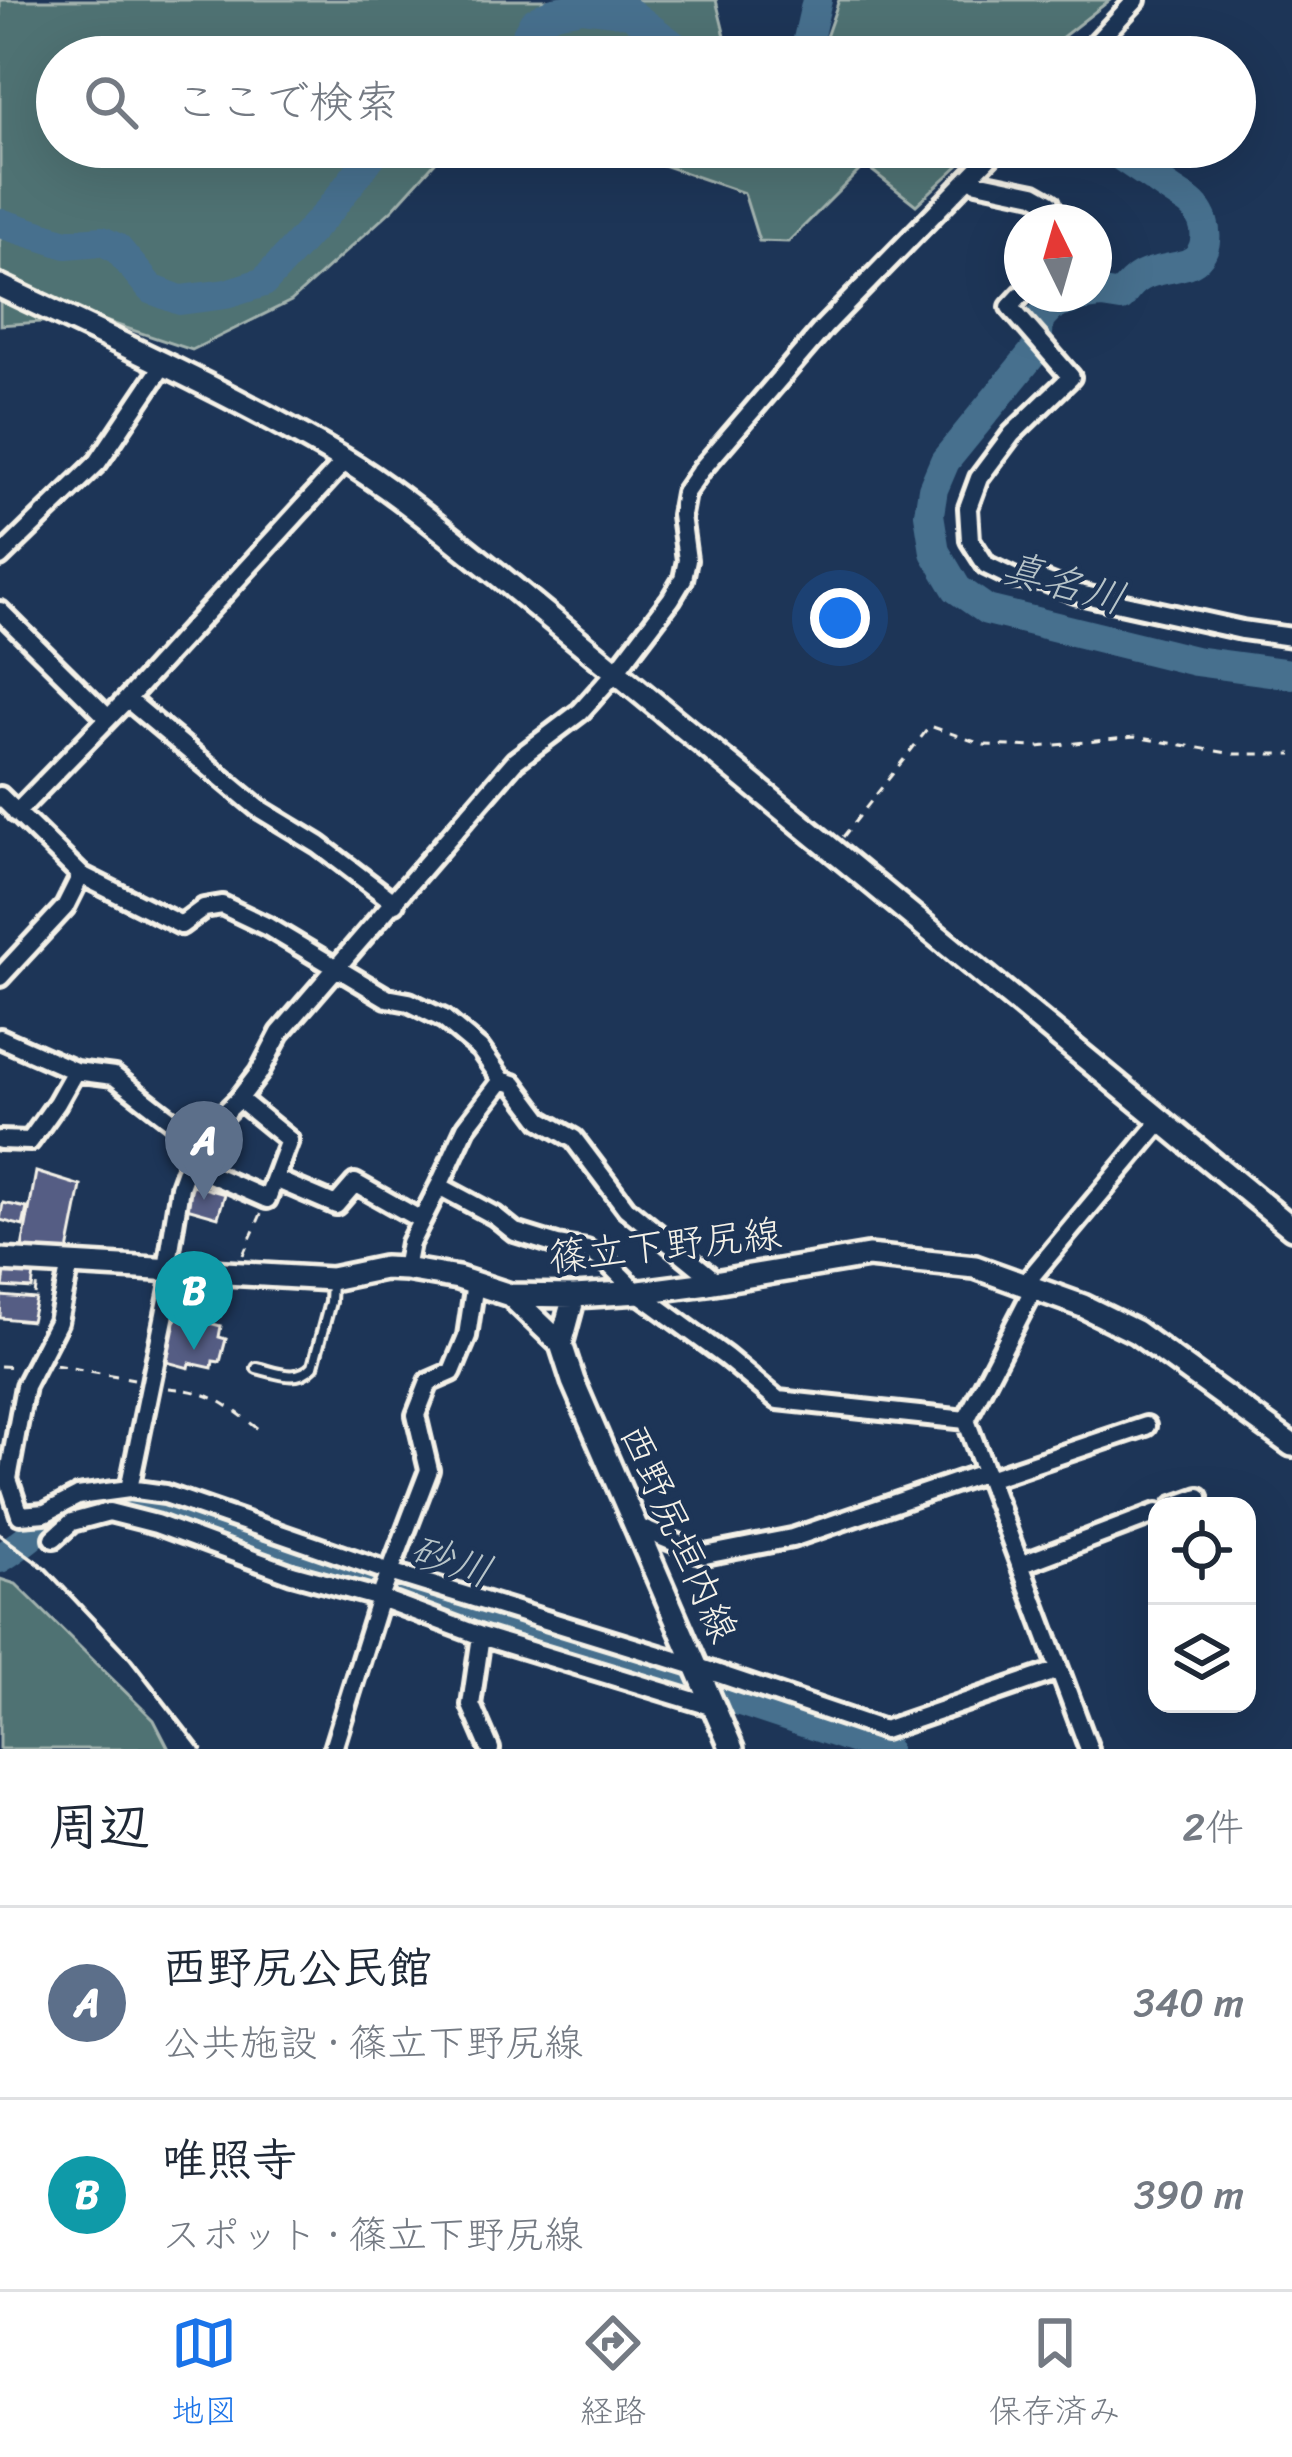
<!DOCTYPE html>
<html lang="ja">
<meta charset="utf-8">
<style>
:root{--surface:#fff;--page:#f2f2f3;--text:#1f2937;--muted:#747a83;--line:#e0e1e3;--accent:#1a73e8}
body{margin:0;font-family:Sriracha,"Klee One",sans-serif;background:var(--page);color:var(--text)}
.controls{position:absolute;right:36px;bottom:36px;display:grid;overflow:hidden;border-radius:24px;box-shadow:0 12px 48px #0002}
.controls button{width:108px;height:108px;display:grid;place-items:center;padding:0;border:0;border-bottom:3px solid var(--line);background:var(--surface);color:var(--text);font:60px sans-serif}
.compass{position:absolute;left:1004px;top:204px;width:108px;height:108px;border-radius:50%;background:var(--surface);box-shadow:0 12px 48px #0002;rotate:355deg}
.you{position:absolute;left:840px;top:618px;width:42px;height:42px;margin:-30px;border:9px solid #fff;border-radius:50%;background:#1a73e8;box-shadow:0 0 0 18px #1a73e833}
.badge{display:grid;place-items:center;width:78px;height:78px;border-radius:50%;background:var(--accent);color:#fff;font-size:39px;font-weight:700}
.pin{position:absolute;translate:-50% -99px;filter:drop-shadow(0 3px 6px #0008)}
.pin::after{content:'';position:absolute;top:63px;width:42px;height:36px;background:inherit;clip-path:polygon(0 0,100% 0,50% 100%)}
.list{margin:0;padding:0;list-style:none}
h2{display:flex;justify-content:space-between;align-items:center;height:156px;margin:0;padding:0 48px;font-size:51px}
h2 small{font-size:39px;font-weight:400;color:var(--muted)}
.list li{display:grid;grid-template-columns:78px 1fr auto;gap:36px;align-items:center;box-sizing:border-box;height:192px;padding:0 48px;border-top:3px solid var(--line)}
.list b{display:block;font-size:45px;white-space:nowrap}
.list p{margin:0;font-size:39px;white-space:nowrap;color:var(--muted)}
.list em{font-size:39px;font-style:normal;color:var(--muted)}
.icon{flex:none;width:66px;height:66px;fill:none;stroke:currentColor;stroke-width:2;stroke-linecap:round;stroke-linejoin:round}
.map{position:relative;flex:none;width:1292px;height:1749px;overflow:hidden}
.search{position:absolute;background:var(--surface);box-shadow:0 12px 48px #0002;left:36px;right:36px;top:36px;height:132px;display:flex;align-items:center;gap:30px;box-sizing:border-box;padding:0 42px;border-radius:66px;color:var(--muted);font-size:45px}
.sheet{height:540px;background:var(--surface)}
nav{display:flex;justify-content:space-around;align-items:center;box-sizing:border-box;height:168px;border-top:3px solid var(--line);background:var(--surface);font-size:33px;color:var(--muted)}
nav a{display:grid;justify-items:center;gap:6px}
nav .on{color:var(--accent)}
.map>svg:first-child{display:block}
</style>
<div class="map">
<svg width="1292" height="1749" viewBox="0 0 1292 1749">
<rect width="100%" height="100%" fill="#1d3557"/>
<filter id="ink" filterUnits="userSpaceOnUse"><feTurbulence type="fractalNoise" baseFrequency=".00833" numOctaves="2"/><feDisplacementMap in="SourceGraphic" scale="24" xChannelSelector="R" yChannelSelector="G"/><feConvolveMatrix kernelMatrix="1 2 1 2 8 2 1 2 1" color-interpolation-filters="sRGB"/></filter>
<g filter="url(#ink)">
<!-- green -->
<path fill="#507273" stroke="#a2b2ae" stroke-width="3" d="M0 0H716L730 57H57V147H449L393 209 291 301 192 350 96 318 0 325Z
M839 0H1110L1037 57H819Z
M634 147H970L974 151 916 205 865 165 788 242 759 241 744 193 654 162Z
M0 1579 16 1584 154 1720 169 1749H0Z"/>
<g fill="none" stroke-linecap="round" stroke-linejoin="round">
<!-- river -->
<path stroke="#46708e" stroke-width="30" d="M514 57 533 23 554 12 583 7 630 13 689 57
M804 57 817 0
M1108 147C1129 162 1151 176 1172 191 1179 196 1190 201 1195 208 1210 225 1210 256 1187 264 1157 273 1140 267 1121 297L1102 294 1079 297 1051 306 1039 319 1037 348 945 461 933 489 929 514 935 552 957 589 987 610 1195 661 1292 674
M0 223 66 244 102 241 117 248 151 289 180 300 226 294 264 282 331 208 378 147
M0 1558C59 1522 57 1491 138 1502L885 1749"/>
</g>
<!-- building -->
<path fill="#545d84" stroke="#f4f1e8" stroke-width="3" d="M36 1172 81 1186 67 1257 21 1254Z
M190 1184 225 1194 218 1217 183 1207Z
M3 1203 27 1208 23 1226 0 1220Z
M6 1265 35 1266 32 1289 3 1287Z
M1 1296 36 1299 31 1321 0 1318Z
M174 1314 221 1326 219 1337 226 1339 220 1362 213 1361 212 1368 190 1363 189 1368 163 1361Z"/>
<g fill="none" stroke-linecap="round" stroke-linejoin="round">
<!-- lane casing -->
<g stroke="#f4f1e8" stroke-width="16">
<path id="lane" d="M257 1368C277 1373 297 1383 313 1366L330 1302 331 1281"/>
</g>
<!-- street casing -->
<g stroke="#f4f1e8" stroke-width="26">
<path id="street" d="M1083 57 1136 0
M971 176 977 182 1034 194 1050 203 1055 222
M1022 294 1010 307 1071 377 1012 434 979 478 968 508 970 540 986 565 1015 579 1042 580 1075 593 1242 630 1292 637
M0 557 98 462 164 364
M0 611 107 717
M127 699 258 808 319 845 395 903
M0 796 81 875 181 925 204 908 222 905 268 927 387 998 409 1002 444 1019 480 1049 502 1080 466 1127 439 1186 495 1216 515 1232 557 1245 587 1250 609 1264 636 1291 726 1357 778 1400 966 1420
M16 813 127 699 345 461
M0 977 65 907 81 875
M0 1038 75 1071 114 1076 197 1140
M502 1080 514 1084 541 1120 574 1139 626 1208 717 1282
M0 1140 30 1141 57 1103 75 1071
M187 1164 267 1199 289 1140 239 1099
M275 1179 336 1205 355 1183 421 1220
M70 1264 58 1322 25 1386 8 1479 20 1515 45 1513 78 1496 129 1489 174 1270
M167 1269 180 1187 197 1140 239 1099 259 1073 280 1033 515 761 580 712 614 674 671 599 683 579 687 560 681 515 685 493 701 470 824 327 999 147
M405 1269 410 1243 439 1186
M1024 1285 1161 1121
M1034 1288 966 1420 1089 1749
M988 1479 1146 1426
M129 1489 165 1494 390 1572 698 1667 884 1730 1059 1670
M1174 1506 1199 1497
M635 1526 705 1555 792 1538 986 1472
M54 1538 72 1522 109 1512 156 1524 292 1574 380 1598 429 1470 416 1415 429 1382 452 1372 467 1336 475 1283
M1020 1565 1157 1513
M481 1636 471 1705 490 1749
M333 1749 380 1598 481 1636 714 1707"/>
</g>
<!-- secondary casing -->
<g stroke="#f4f1e8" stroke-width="30">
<path id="secondary" d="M0 286C115 341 233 394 343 459 398 492 447 535 497 574L1292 1228
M0 1260 331 1279 384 1268 405 1269 458 1278 510 1295 574 1296 640 1292 708 1283 868 1256 975 1267 1083 1306 1136 1332 1292 1445
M510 1295 561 1344 573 1381 732 1749
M561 1344 574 1296"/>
</g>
<!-- path -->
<path stroke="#f4f1e8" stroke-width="3" stroke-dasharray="9 9" stroke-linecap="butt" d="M843 837 930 726 984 745 1037 747 1135 737 1234 754H1292
M243 1255 261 1214
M35 1295 37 1282
M55 1365 134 1379
M0 1366 16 1367
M169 1388C210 1391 227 1404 258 1429"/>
<!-- lane -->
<use href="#lane" stroke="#1d3557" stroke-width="8"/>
<!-- street -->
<use href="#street" stroke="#1d3557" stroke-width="16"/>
<!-- secondary -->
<use href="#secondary" stroke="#1d3557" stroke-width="21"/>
<!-- rail -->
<path stroke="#f4f1e8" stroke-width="4.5" d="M0 1535 46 1569 131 1659 201 1749"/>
</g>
</g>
<g text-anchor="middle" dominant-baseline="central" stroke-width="9" stroke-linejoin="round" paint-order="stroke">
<!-- street labels -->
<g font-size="39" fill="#f4f1e8" stroke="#1d3557">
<text transform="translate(665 1245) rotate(-6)">篠立下野尻線</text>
<text transform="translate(679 1533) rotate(66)">西野尻垣内線</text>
</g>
<!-- water labels -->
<g font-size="42" font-style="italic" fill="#b7c4c8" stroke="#1d3557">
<text transform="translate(1064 583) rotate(16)">真名川</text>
<text transform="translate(451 1561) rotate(18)">砂川</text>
</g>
</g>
</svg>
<div class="controls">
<button><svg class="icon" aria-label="locate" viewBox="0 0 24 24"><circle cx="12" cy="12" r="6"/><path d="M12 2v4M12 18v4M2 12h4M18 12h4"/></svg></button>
<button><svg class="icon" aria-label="layers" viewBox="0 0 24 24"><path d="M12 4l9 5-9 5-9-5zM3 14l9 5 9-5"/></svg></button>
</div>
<svg class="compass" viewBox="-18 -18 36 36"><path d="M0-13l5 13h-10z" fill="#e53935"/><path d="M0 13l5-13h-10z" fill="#747a83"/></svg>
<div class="you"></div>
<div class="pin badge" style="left:204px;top:1200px;background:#5c6f8a">A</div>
<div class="pin badge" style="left:194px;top:1350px;background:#0f9aa8">B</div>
<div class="search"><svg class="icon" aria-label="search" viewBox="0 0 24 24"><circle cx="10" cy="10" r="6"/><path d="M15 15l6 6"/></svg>ここで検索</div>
</div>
<section class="sheet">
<h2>周辺<small>2件</small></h2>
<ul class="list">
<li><span class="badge" style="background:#5c6f8a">A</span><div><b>西野尻公民館</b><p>公共施設 · 篠立下野尻線</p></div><em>340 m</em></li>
<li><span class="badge" style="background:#0f9aa8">B</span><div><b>唯照寺</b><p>スポット · 篠立下野尻線</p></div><em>390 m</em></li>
</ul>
</section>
<nav>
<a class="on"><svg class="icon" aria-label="map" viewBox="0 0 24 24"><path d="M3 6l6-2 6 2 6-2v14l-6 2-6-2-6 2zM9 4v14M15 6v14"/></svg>地図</a>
<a><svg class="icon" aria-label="directions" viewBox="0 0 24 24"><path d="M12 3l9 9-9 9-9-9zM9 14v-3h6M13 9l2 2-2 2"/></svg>経路</a>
<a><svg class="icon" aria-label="saved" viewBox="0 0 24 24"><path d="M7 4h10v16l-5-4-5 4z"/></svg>保存済み</a>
</nav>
